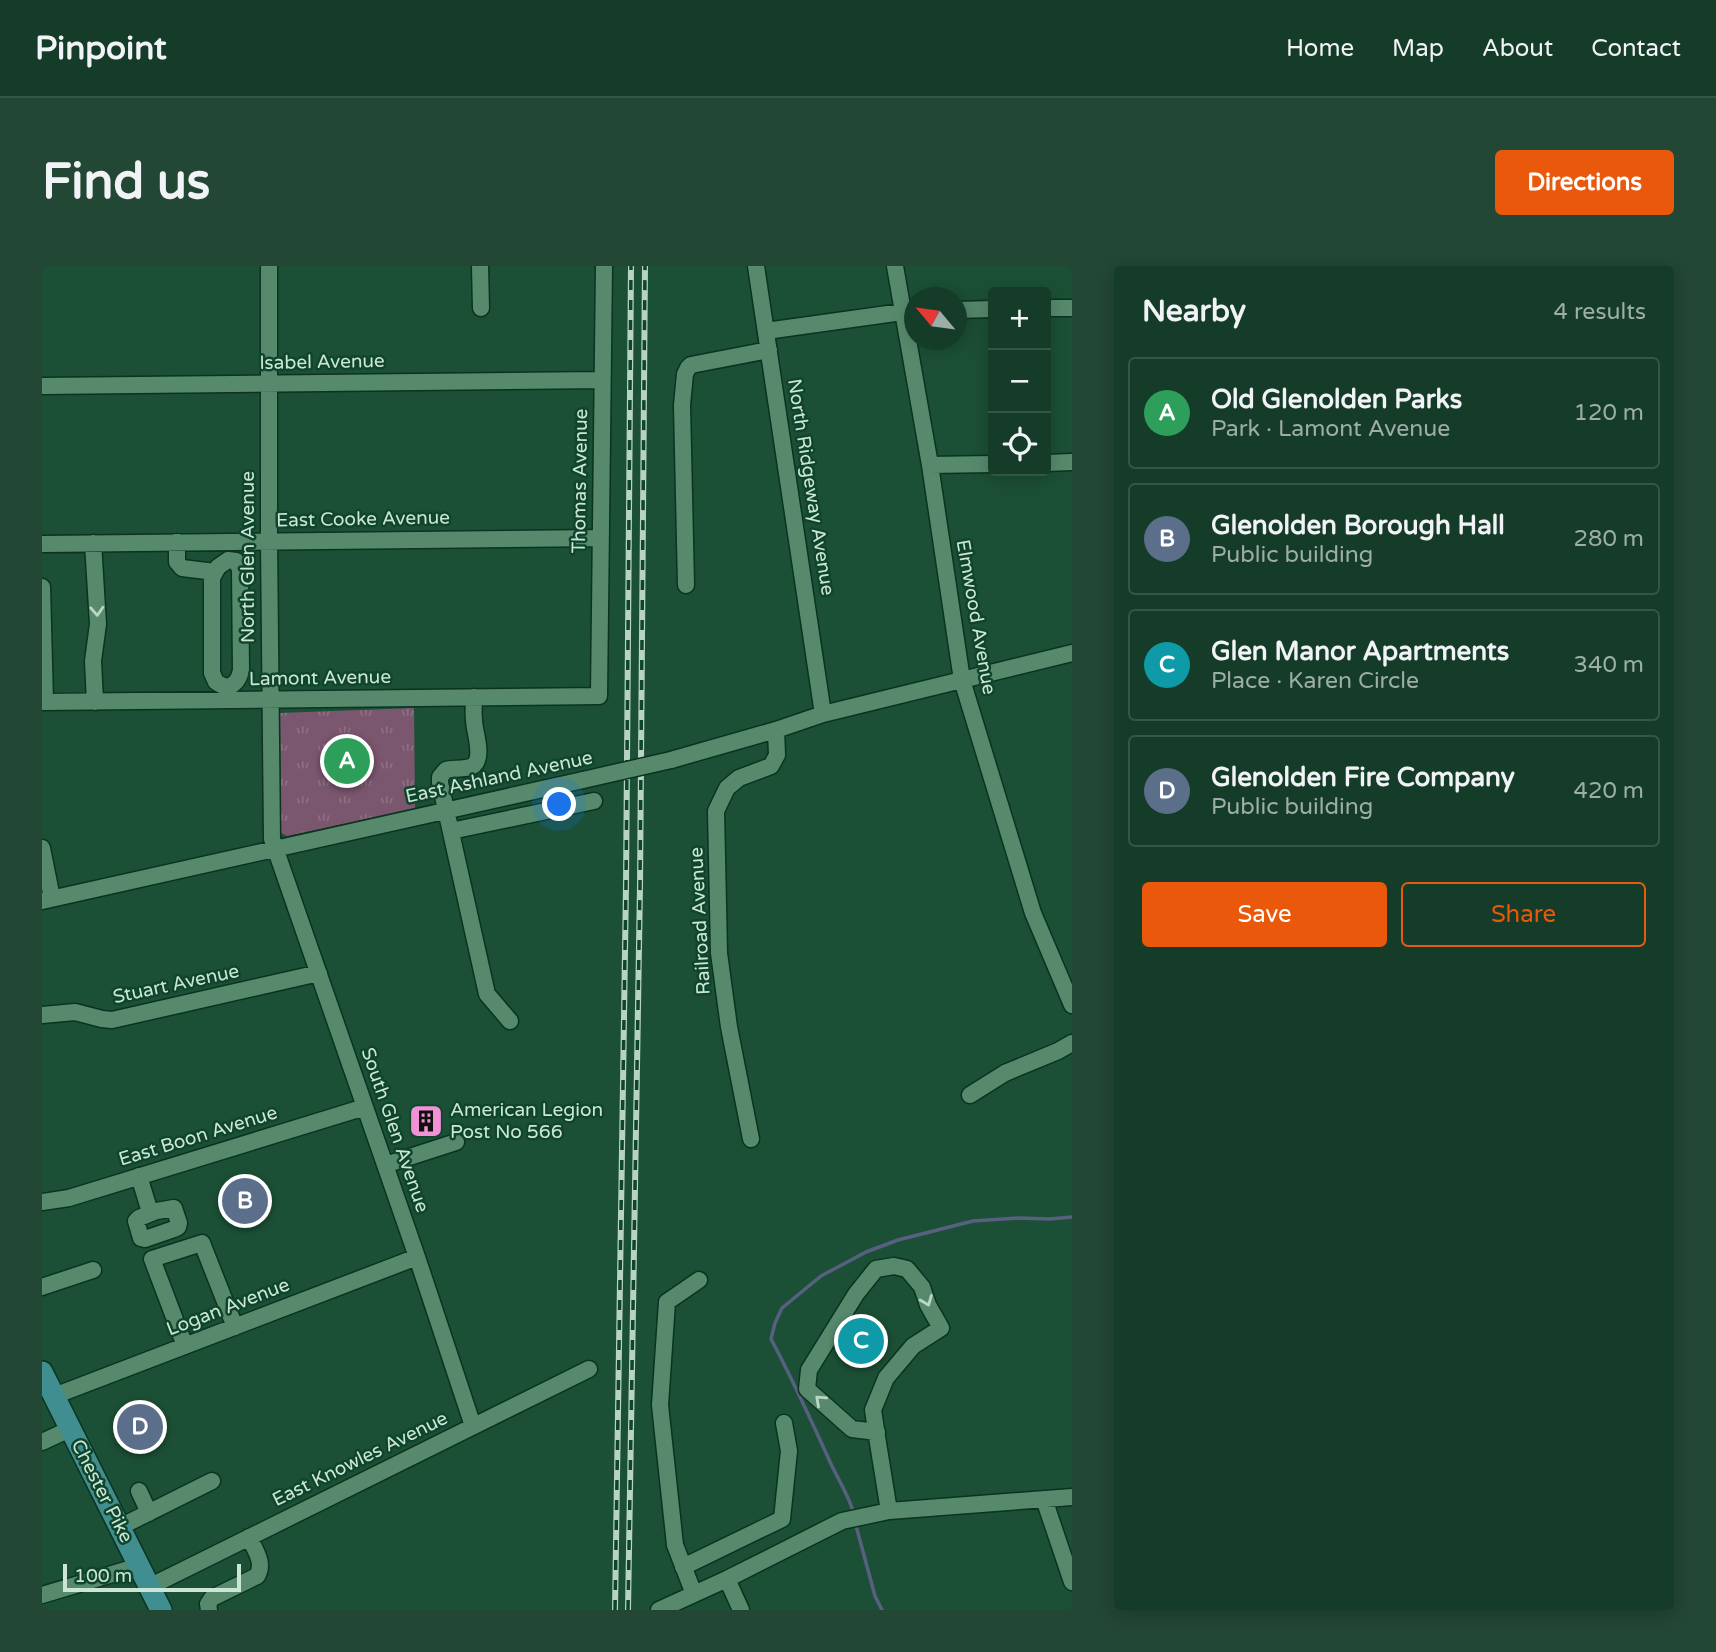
<!DOCTYPE html>
<meta charset="utf-8">
<style>
:root{--surface:#153c28;--page:#224734;--text:#f1f3f6;--muted:#9dada8;--line:#345645;--accent:#ea580c}
body{margin:0;font-family:"Varela Round",sans-serif;background:var(--page);color:var(--text)}
.controls{position:absolute;right:21px;top:21px;display:grid;overflow:hidden;border-radius:7px;box-shadow:0 4px 18px #0003}
.controls button{width:63px;height:63px;display:grid;place-items:center;padding:0;border:0;border-bottom:2px solid var(--line);background:var(--surface);color:var(--text);font:35px sans-serif}
.compass{position:absolute;left:862px;top:21px;width:63px;height:63px;border-radius:50%;background:var(--surface);box-shadow:0 4px 18px #0003;rotate:299deg}
.scale{position:absolute;left:21px;bottom:18px;width:178px;box-sizing:border-box;padding-left:7px;border:4px solid #cce6d6;border-top:0;font-size:19px;line-height:24px;white-space:nowrap;color:#cce6d6;-webkit-text-stroke:5px #0f452c;paint-order:stroke}
.you{position:absolute;left:518px;top:539px;width:24px;height:24px;margin:-18px;border:5px solid #fff;border-radius:50%;background:#1a73e8;box-shadow:0 0 0 10px #1a73e833}
.badge{display:grid;place-items:center;width:46px;height:46px;border-radius:50%;background:var(--accent);color:#fff;font-size:23px;font-weight:700}
.pin{position:absolute;translate:-50% -50%;border:4px solid #fff;box-shadow:0 2px 7px #0006}
.list{margin:0;padding:0;list-style:none}
h2{display:flex;justify-content:space-between;align-items:center;height:91px;margin:0;padding:0 28px;font-size:30px}
h2 small{font-size:23px;font-weight:400;color:var(--muted)}
.list li{display:grid;grid-template-columns:46px 1fr auto;gap:21px;align-items:center;box-sizing:border-box;height:112px;margin:0 14px 14px;padding:0 14px;border:2px solid var(--line);border-radius:7px}
.list b{display:block;font-size:26px;white-space:nowrap}
.list p{margin:0;font-size:23px;white-space:nowrap;color:var(--muted)}
.list em{font-size:23px;font-style:normal;color:var(--muted)}
.actions{display:flex;gap:14px;padding:21px 28px}
.actions a{flex:1;padding:16px 0;border:2px solid var(--accent);border-radius:7px;text-align:center;font-size:24px;color:var(--accent)}
.actions .main{background:var(--accent);color:#fff}
.icon{flex:none;width:38px;height:38px;fill:none;stroke:currentColor;stroke-width:2;stroke-linecap:round;stroke-linejoin:round}
.map{position:relative;flex:none;width:1030px;height:1344px;overflow:hidden;border-radius:7px}
header{display:flex;align-items:center;gap:42px;box-sizing:border-box;height:98px;padding:0 35px;background:var(--surface);border-bottom:2px solid var(--line)}
header strong{font-size:33px}
nav{display:flex;gap:38px;margin-inline-start:auto;font-size:24px}
.intro{display:flex;align-items:center;justify-content:space-between;box-sizing:border-box;height:168px;padding:0 42px}
h1{margin:0;font-size:49px}
.button{padding:18px 32px;border-radius:7px;background:var(--accent);color:#fff;font-size:24px;font-weight:700}
main{display:flex;gap:42px;padding:0 42px}
aside{flex:1;background:var(--surface);border-radius:7px;box-shadow:0 4px 18px #0003}
.map>svg:first-child{display:block}
</style>
<header>
<strong>Pinpoint</strong>
<nav><a>Home</a><a>Map</a><a>About</a><a>Contact</a></nav>
</header>
<div class="intro"><h1>Find us</h1><a class="button">Directions</a></div>
<main>
<div class="map">
<svg width="1030" height="1344" viewBox="0 0 1030 1344">
<defs>
<pattern id="park-tufts" width="24" height="20" patternUnits="userSpaceOnUse" patternTransform="scale(1.75)"><rect width="24" height="20" fill="#7b576f"/><path d="M3 7l-1-3M5 7V3M7 7l1-3M15 17l-1-3M17 17v-4M19 17l1-3" fill="none" stroke="#8d6f83"/></pattern>
</defs>
<rect width="100%" height="100%" fill="#1c5036"/>
<!-- park -->
<path fill="url(#park-tufts)" d="M372 442 373 543 245 570 239 567 238 447Z"/>
<g fill="none" stroke-linecap="round" stroke-linejoin="round">
<!-- stream -->
<path stroke="#586080" stroke-width="3.5" d="M812 1248C807 1230 797 1215 789 1198 770 1156 751 1114 729 1073L733 1057 740 1042 779 1010 824 986 856 974 931 955 976 952 1008 953 1030 951
M813 1256 833 1330 840 1344"/>
<!-- minor casing -->
<g stroke="#0b3320" stroke-width="19">
<path id="minor" d="M227 0V275L230 573 375 991 431 1160
M438 0 439 42
M714 0 781 448
M853 0 888 199 920 414 991 647 1030 739
M1004 42H1030
M914 44 951 43
M724 65 860 46 872 45
M0 120 560 114
M1004 197 1030 196
M888 199 951 198
M135 276V296L140 302 173 306
M51 277 56 358 51 395 53 436
M0 278 558 272
M186 294 194 295 198 303 199 404C197 414 193 420 183 421L174 416 170 407V312L176 301Z
M644 319 640 139 643 108 646 102 649 99 727 84
M0 321 3 436
M432 431C432 439 431 447 432 454 432 465 442 490 432 499 426 504 411 502 404 504L398 511V517L445 728 468 755
M0 436 557 430 562 0
M629 494 734 464 781 448 1030 387
M409 565 552 535
M0 582 10 632
M0 635 541 514
M0 749 33 746 60 753 70 754 277 707
M928 829 963 807 1016 785 1030 777
M709 873 687 761 677 687 674 545 685 522 697 512 729 500 735 489 734 464
M343 899 414 876
M97 910 107 943 109 946 132 942 137 957 136 961 132 963 103 973 99 972 94 955 97 952 112 946
M0 936 27 932 323 841
M0 1021 51 1004
M143 1080 110 993 160 977 193 1061
M12 1130 375 991
M835 1166 810 1163 765 1123 767 1104 814 1028 834 1003 852 1000 865 1003 880 1021 886 1039 899 1062 871 1080 844 1112 831 1144 836 1177 847 1245
M0 1176 28 1163
M97 1225 107 1247
M1002 1233 1030 1316
M78 1261 170 1215
M641 1301 740 1253 747 1185 742 1157
M685 1313 699 1344
M107 1321 547 1103
M652 1328 633 1279 618 1139 625 1036 657 1014
M0 1329 97 1300
M167 1344 166 1338 170 1332 215 1310C223 1297 213 1284 207 1271
M617 1344 685 1313 800 1255 847 1245 1030 1231"/>
</g>
<!-- major casing -->
<g stroke="#0b3320" stroke-width="24">
<path id="major" d="M0 1106 119 1344"/>
</g>
<!-- minor -->
<use href="#minor" stroke="#578a6d" stroke-width="16"/>
<!-- major -->
<use href="#major" stroke="#418e90" stroke-width="21"/>
<!-- rail casing -->
<g stroke="#b7d4c3" stroke-width="6">
<path id="rail" d="M573 1344 584 620 589 0
M586 1344 598 620 603 0"/>
</g>
<!-- rail -->
<use href="#rail" stroke="#0f452c" stroke-width="3.5" stroke-dasharray="10" stroke-linecap="butt"/>
<!-- minor-bridge casing -->
<g stroke="#0b3320" stroke-width="19" stroke-linecap="butt">
<path id="minor-bridge" d="M541 514 629 494"/>
</g>
<!-- minor-bridge -->
<use href="#minor-bridge" stroke="#578a6d" stroke-width="16"/>
</g>
<!-- one-way arrows -->
<defs><path id="oneway-chevron" d="M-2-3.5L2.5 0L-2 3.5" fill="none" stroke-width="1.6" stroke-linecap="round" stroke-linejoin="round" transform="scale(1.75)"/></defs>
<g stroke="#bad8c6">
<use href="#oneway-chevron" transform="translate(55 345) rotate(87)"/>
<use href="#oneway-chevron" transform="translate(885 1035) rotate(68)"/>
<use href="#oneway-chevron" transform="translate(778 1134) rotate(-138)"/>
</g>
<!-- icons -->
<defs>
<g id="building-square" transform="scale(1.75)"><rect x="-9" y="-9" width="18" height="18" rx="4" fill="#f291d6" stroke="#0f452c"/><path d="M-4-6H4V6H1V3H-1V6H-4ZM-2.5-4.3h1.7v1.8h-1.7ZM.8-4.3h1.7v1.8H.8ZM-2.5-1h1.7V.8h-1.7ZM.8-1h1.7V.8H.8Z" fill="#111"/></g>
</defs>
<g fill-rule="evenodd">
<use href="#building-square" x="384" y="855"/>
</g>
<g text-anchor="middle" dominant-baseline="central" stroke-width="5" stroke-linejoin="round" paint-order="stroke">
<!-- street labels -->
<g font-size="19" fill="#cce6d6" stroke="#0f452c">
<text transform="translate(280 96) rotate(-1)">Isabel Avenue</text>
<text transform="translate(538 215) rotate(-89)">Thomas Avenue</text>
<text transform="translate(769 221) rotate(81)">North Ridgeway Avenue</text>
<text transform="translate(321 253) rotate(-1)">East Cooke Avenue</text>
<text transform="translate(206 291) rotate(-90)">North Glen Avenue</text>
<text transform="translate(934 351) rotate(80)">Elmwood Avenue</text>
<text transform="translate(278 412) rotate(-1)">Lamont Avenue</text>
<text transform="translate(457 511) rotate(-12)">East Ashland Avenue</text>
<text transform="translate(658 655) rotate(-93)">Railroad Avenue</text>
<text transform="translate(134 718) rotate(-12)">Stuart Avenue</text>
<text transform="translate(353 864) rotate(71)">South Glen Avenue</text>
<text transform="translate(156 870) rotate(-17)">East Boon Avenue</text>
<text transform="translate(186 1041) rotate(-21)">Logan Avenue</text>
<text transform="translate(318 1193) rotate(-26)">East Knowles Avenue</text>
<text transform="translate(60 1225) rotate(63)">Chester Pike</text>
</g>
<!-- poi labels -->
<g font-size="19" fill="#cce6d6" stroke="#0f452c" text-anchor="start">
<text x="408" y="844">American Legion<tspan x="408" dy="22">Post No 566</tspan></text>
</g>
</g>
</svg>
<div class="controls">
<button>+</button>
<button>−</button>
<button><svg class="icon" aria-label="locate" viewBox="0 0 24 24"><circle cx="12" cy="12" r="6"/><path d="M12 2v4M12 18v4M2 12h4M18 12h4"/></svg></button>
</div>
<svg class="compass" viewBox="-18 -18 36 36"><path d="M0-13l5 13h-10z" fill="#e53935"/><path d="M0 13l5-13h-10z" fill="#9dada8"/></svg>
<div class="scale">100 m</div>
<div class="you"></div>
<div class="pin badge" style="left:305px;top:495px;background:#2e9e5b">A</div>
<div class="pin badge" style="left:203px;top:935px;background:#5c6f8a">B</div>
<div class="pin badge" style="left:819px;top:1075px;background:#0f9aa8">C</div>
<div class="pin badge" style="left:98px;top:1161px;background:#5c6f8a">D</div>
</div>
<aside>
<h2>Nearby<small>4 results</small></h2>
<ul class="list">
<li><span class="badge" style="background:#2e9e5b">A</span><div><b>Old Glenolden Parks</b><p>Park · Lamont Avenue</p></div><em>120 m</em></li>
<li><span class="badge" style="background:#5c6f8a">B</span><div><b>Glenolden Borough Hall</b><p>Public building</p></div><em>280 m</em></li>
<li><span class="badge" style="background:#0f9aa8">C</span><div><b>Glen Manor Apartments</b><p>Place · Karen Circle</p></div><em>340 m</em></li>
<li><span class="badge" style="background:#5c6f8a">D</span><div><b>Glenolden Fire Company</b><p>Public building</p></div><em>420 m</em></li>
</ul>
<div class="actions"><a class="main">Save</a><a>Share</a></div>
</aside>
</main>
